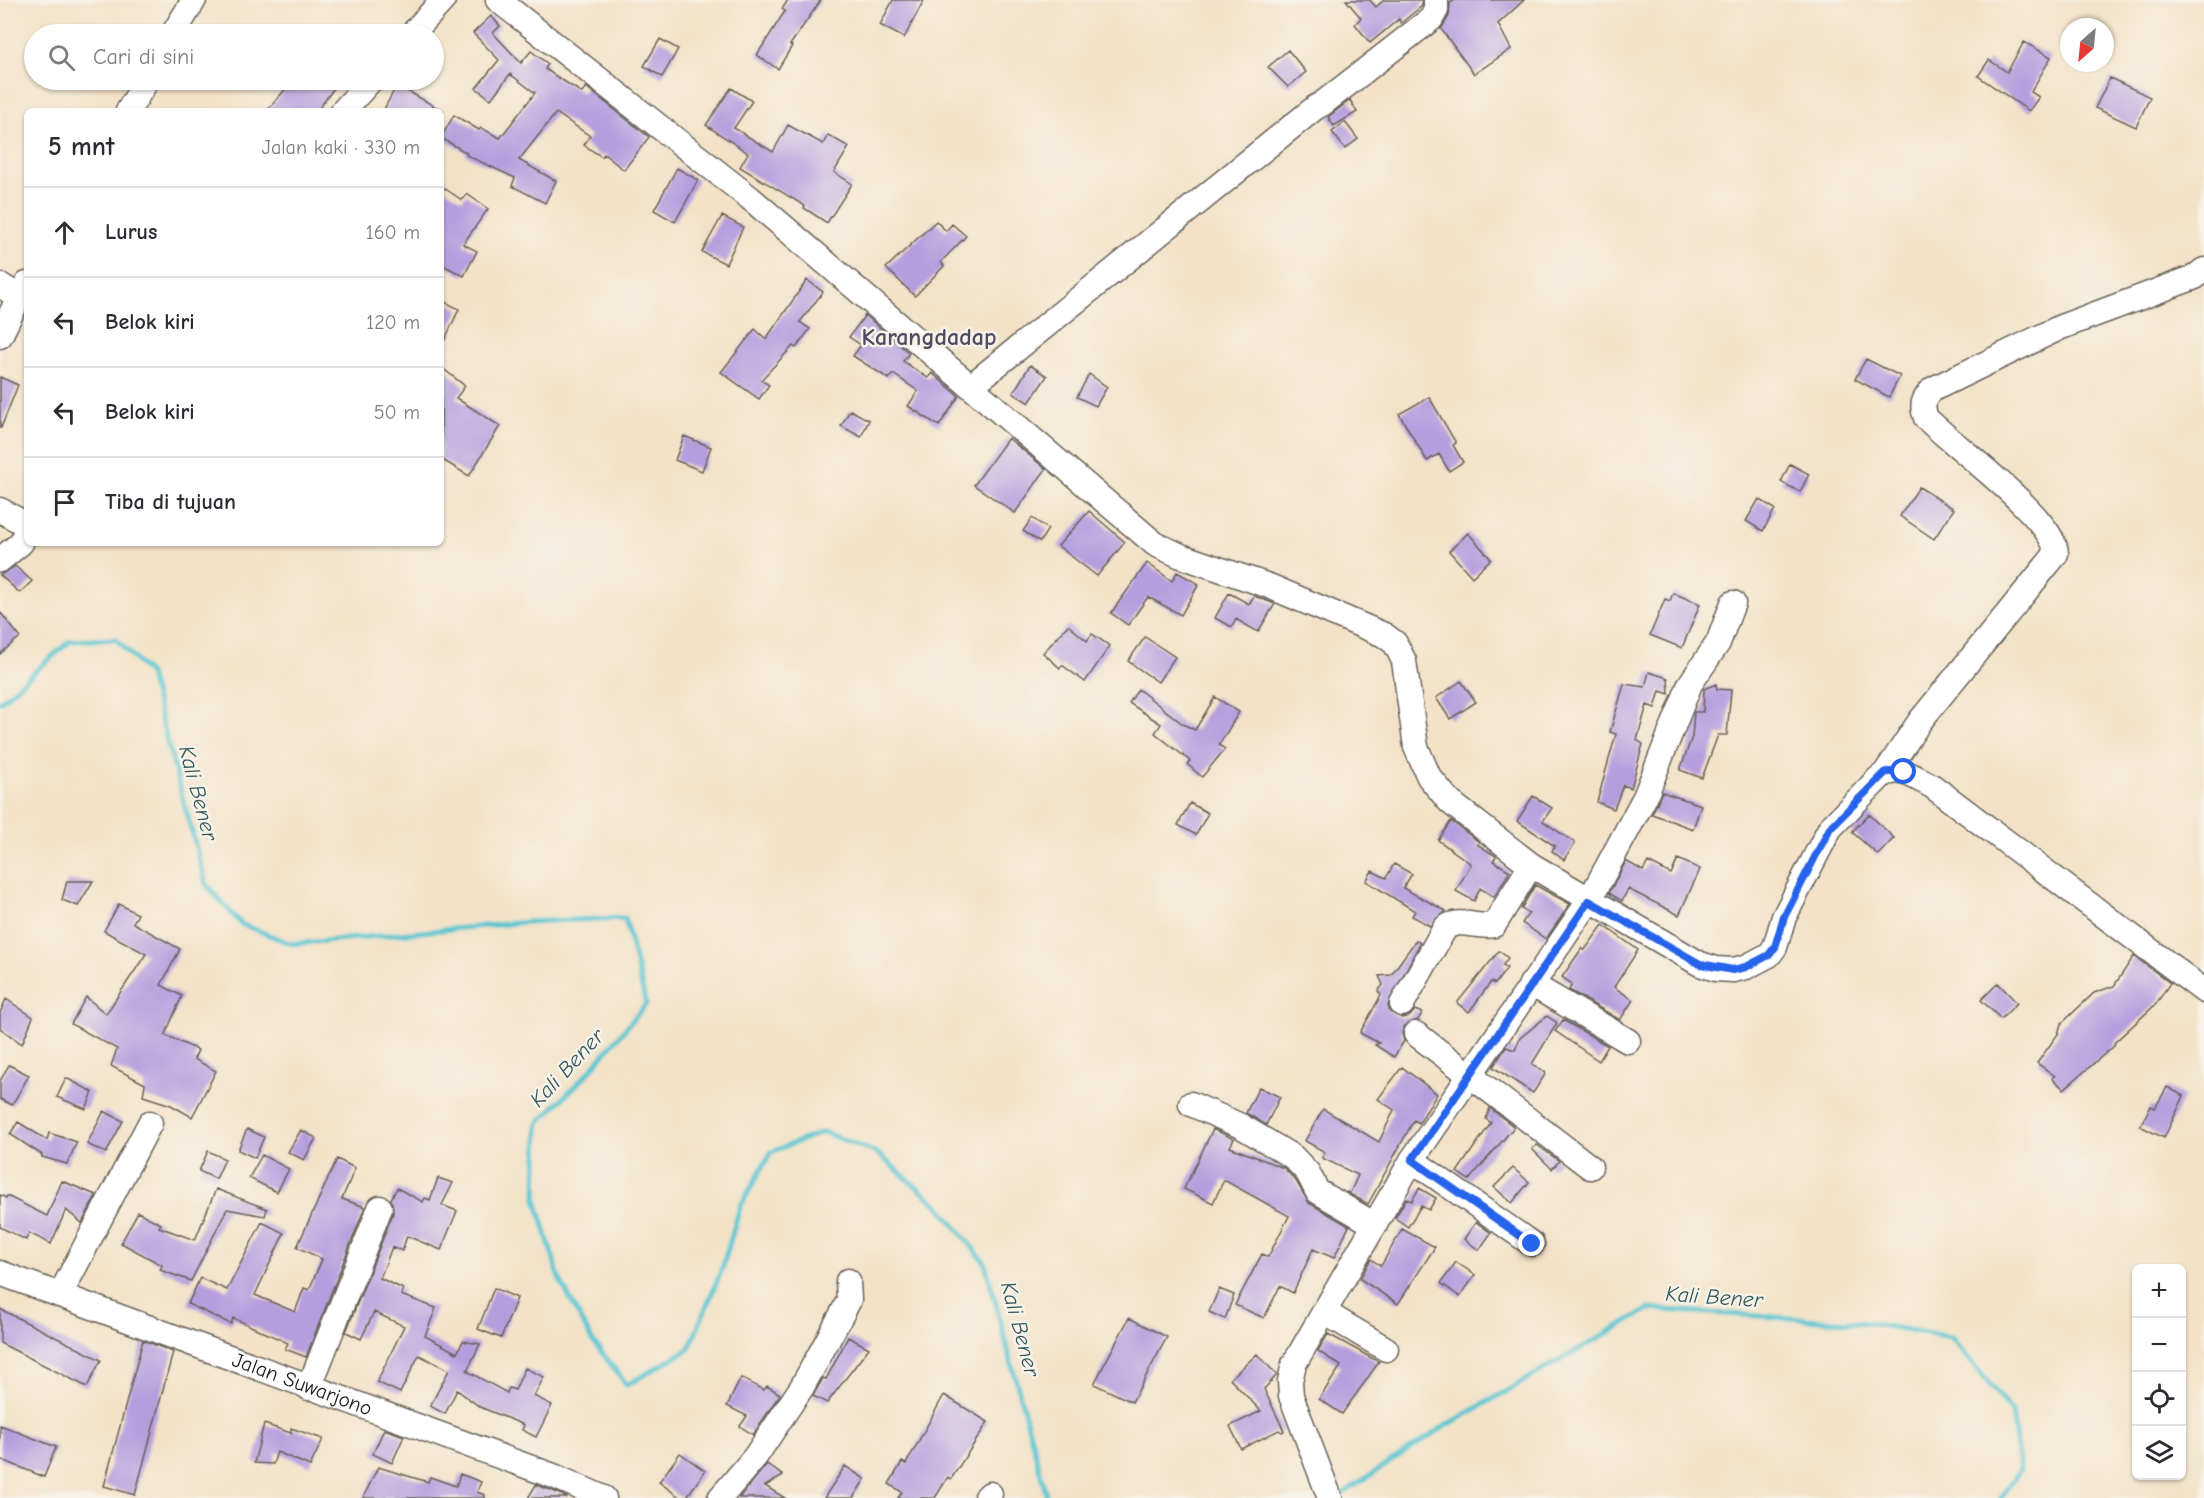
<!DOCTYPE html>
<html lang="id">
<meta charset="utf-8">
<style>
:root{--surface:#fff;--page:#f2f2f3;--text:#2b2b33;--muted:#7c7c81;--line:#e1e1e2}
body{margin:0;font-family:"Comic Neue",sans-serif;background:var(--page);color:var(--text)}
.controls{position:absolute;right:18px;bottom:18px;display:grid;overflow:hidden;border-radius:9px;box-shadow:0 2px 4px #0004}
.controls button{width:54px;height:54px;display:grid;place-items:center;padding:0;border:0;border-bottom:2px solid var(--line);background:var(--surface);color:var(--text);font:30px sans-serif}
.compass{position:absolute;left:2060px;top:18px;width:54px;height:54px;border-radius:50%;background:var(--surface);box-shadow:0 2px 4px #0004;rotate:207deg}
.stop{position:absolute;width:18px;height:18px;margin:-14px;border:4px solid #2563eb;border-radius:50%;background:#fff}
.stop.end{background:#2563eb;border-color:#fff;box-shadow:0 2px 6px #0008}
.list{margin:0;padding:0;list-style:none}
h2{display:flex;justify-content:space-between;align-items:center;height:78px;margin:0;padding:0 24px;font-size:26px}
h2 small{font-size:20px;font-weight:400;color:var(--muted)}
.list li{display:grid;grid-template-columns:39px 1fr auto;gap:18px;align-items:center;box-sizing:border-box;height:90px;padding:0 24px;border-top:2px solid var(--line)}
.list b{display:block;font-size:22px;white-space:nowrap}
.list em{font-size:20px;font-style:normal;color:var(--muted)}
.icon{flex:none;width:33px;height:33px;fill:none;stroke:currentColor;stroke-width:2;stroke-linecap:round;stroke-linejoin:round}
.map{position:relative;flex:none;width:2204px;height:1498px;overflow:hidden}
.search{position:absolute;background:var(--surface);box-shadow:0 2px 4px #0004;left:24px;top:24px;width:420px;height:66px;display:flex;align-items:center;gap:15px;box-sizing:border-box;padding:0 21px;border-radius:33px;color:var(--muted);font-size:22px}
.panel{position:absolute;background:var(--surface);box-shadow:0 2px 4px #0004;left:24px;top:108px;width:420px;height:438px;border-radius:9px}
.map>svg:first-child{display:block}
</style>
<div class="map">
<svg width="2204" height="1498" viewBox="0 0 2204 1498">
<rect width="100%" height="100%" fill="#f7f3e8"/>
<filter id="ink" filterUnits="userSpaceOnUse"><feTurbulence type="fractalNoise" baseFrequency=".0167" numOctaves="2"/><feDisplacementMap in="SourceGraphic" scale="12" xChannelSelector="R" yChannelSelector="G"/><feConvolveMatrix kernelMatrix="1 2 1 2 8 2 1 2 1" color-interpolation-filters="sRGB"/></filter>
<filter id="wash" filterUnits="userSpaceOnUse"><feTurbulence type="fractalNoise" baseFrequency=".008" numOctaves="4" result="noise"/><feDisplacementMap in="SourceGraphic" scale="24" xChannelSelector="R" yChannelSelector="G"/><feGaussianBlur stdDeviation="1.35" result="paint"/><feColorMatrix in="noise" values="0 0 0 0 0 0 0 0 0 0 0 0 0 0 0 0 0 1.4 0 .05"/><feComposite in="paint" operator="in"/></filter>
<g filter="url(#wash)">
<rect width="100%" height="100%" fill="#f3e2c7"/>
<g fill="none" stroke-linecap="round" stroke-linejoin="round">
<!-- stream -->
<path stroke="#59c5d1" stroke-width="5" d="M0 702 70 641 116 639 149 674 206 884 241 924 292 944 527 922 625 918 646 1004 588 1073 538 1123 536 1199 559 1278 592 1340 627 1385 689 1349 722 1269 740 1207 771 1152 823 1132 877 1153 939 1206 985 1263 1047 1498
M1336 1498 1437 1431 1649 1309 1867 1323 1951 1337 2012 1412 2020 1470 2001 1498"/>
</g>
<g id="blocks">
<!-- building -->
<path fill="#b59ede" d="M788 0H821L790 45 792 46 778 69 757 55 785 11 782 9Z
M893 0H924L904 38 880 25Z
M1346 0H1370L1376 7 1384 0H1422V6L1401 23 1399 19 1370 43 1355 24 1361 18Z
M1455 0H1524L1498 24 1511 49 1474 74 1441 29 1449 16 1450 3Z
M491 16 500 26 493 33 521 63 531 51 548 64 545 69 582 93 586 87 649 137 624 170 604 154 602 157 584 145 590 136 556 113 519 160 556 181 545 203 512 186 515 178 466 155 467 153 441 138 454 115 479 130 481 128 500 138 535 93 510 74 491 99 476 88 499 60 473 33Z
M660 39 678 49 662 77 644 66Z
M2024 42 2051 57 2031 92 2039 97 2029 111 1978 76 1989 60 2007 72Z
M1288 50 1306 72 1288 87 1268 67Z
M2110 78 2150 97 2136 127 2095 108Z
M293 80H340L317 111H267Z
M397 85 443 111H383Z
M731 88 752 101 734 128 773 152 788 125 823 144 828 135 849 147 834 172 852 184 827 223 804 208 805 206 740 167 748 153 706 125Z
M1350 100 1357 112 1334 126 1328 117Z
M1345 122 1358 139 1345 149 1332 132Z
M677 168 698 180 675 222 654 210Z
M441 186 462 200 467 194 488 209 463 244 477 251 464 276 441 264Z
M722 216 743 227 726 264 702 252Z
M936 221 946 231 952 224 966 236 941 262 944 266 915 296 886 268Z
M807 280 823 292 800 322 810 329 796 348 793 346 761 380 769 385 759 399 721 372 755 329 766 339Z
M441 300 459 309 441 348Z
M865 315 909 353 903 361 928 378 932 373 959 396 939 426 908 406 918 391 893 374 889 379 853 356 861 345 849 337Z
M1866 359 1900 376 1889 397 1855 379Z
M1030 365 1047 376 1029 403 1013 393Z
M441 367 465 386 456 398 500 426 469 476 441 459Z
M1089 374 1107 387 1096 406 1077 397Z
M0 377 18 385 1 428H0Z
M1429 397 1456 443 1453 445 1463 462 1449 471 1439 454 1427 461 1399 414Z
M850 410 869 420 861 437 841 426Z
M684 436 711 447 702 471 675 460Z
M1008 438 1046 469 1015 513 974 485Z
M1790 464 1809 474 1800 492 1781 482Z
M1919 487 1954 509 1934 539 1900 516Z
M1759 499 1775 509 1763 531 1746 521Z
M1089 511 1125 542 1097 576 1058 546Z
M1032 518 1048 529 1040 542 1023 531Z
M1468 533 1491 559 1472 577 1449 551Z
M1147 563 1172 581 1177 572 1199 584 1181 615 1148 597 1128 625 1111 613Z
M15 566 32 581 20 593 0 575Z
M1229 593 1249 604 1254 596 1275 604 1258 632 1236 619 1232 627 1215 618Z
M1673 593 1700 604 1682 648 1650 635 1665 599 1670 601Z
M0 612 20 637 0 654Z
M1068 625 1087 641 1092 634 1110 646 1085 682 1062 665 1060 668 1043 653Z
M1145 637 1175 657 1158 682 1128 661Z
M1649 672 1668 678 1669 694 1660 691 1655 708 1647 705 1637 740 1643 744 1631 788 1623 785 1614 809 1597 802 1616 734 1610 732 1624 684 1645 687Z
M1461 681 1476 702 1450 719 1436 698Z
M1716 684 1717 689 1731 690 1727 735H1718L1702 778 1680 770 1692 737 1694 712H1703L1704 689Z
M1138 689 1183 724 1195 730 1215 697 1239 712 1219 745 1225 749 1202 777 1187 764 1190 761 1155 733 1161 724 1129 703Z
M1662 792 1701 805 1693 829 1652 814Z
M1533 796 1552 808 1543 821 1575 843 1564 860 1552 851 1555 846 1517 821Z
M1190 803 1208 813 1196 835 1178 825Z
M1869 814 1894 838 1878 855 1852 832Z
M1451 821 1479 842 1477 844 1496 856 1493 861 1510 871 1494 897 1480 888 1474 901 1456 891 1471 864 1438 840Z
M1678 859 1700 869 1679 915 1628 889 1622 901 1609 893 1626 861 1643 871 1648 862 1671 874Z
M1394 864 1412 874 1403 888 1446 911 1430 926 1412 916 1415 911 1366 881 1372 871 1386 878Z
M67 881H93L78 906 62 900Z
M1535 885 1570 904 1546 939 1522 923 1529 913 1521 909Z
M119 904 138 914 133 923 180 949 161 985 182 996 165 1035 198 1050 194 1059 216 1071 192 1117 171 1105 143 1096 145 1084 111 1066 117 1049 71 1024 86 997 106 1014 146 954 104 931Z
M1603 925 1638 950 1614 987 1633 1000 1620 1020 1569 990 1572 984 1562 977 1582 948 1584 951Z
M1416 940 1420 943 1388 1005 1390 1012 1402 1018 1410 1016 1415 1010 1422 1013 1418 1020 1404 1026 1402 1033 1404 1041 1394 1057 1375 1045 1379 1043 1360 1033 1381 995 1378 991 1383 985 1379 976 1391 975Z
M1499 951 1508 958 1503 965 1507 968 1495 984 1491 982 1469 1012 1457 1003Z
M2134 956 2170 983 2156 1004 2114 1043 2115 1045 2064 1089 2052 1078 2055 1076 2037 1063 2058 1034 2061 1024 2094 993 2114 986Z
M1998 983 2017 1003 2001 1019 1981 1000Z
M6 999 33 1017 22 1044 0 1028V1013Z
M1547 1016 1557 1023 1532 1064 1546 1073 1533 1093 1493 1067 1506 1047 1515 1050 1520 1038Z
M1563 1020 1608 1046 1599 1061 1555 1031Z
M9 1065 29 1075 12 1105 0 1099V1081Z
M1402 1067 1437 1094 1419 1123 1414 1120 1368 1204 1346 1192 1350 1193 1358 1175 1322 1158 1325 1152 1305 1141 1323 1109 1379 1142 1394 1110 1378 1099Z
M66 1078 93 1092 86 1109 57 1097Z
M1259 1087 1280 1097 1266 1125 1246 1113Z
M2167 1087 2184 1096 2164 1138 2140 1126 2151 1106 2155 1108Z
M1490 1108 1514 1127 1469 1180 1457 1172 1491 1123 1486 1119Z
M104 1111 123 1121 106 1153 87 1144Z
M18 1122 47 1140 49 1133 77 1142 67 1164 42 1157V1155L10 1134Z
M247 1129 264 1137 255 1158 238 1150Z
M1213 1129 1234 1139 1230 1147 1284 1168 1296 1181 1309 1203 1349 1226 1334 1258 1313 1249 1293 1293 1280 1286 1264 1318 1235 1305 1262 1254 1268 1257 1289 1216 1224 1180 1213 1203 1184 1189Z
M301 1130 316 1138 304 1160 288 1152Z
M1537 1145 1559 1161 1552 1169 1532 1149Z
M208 1151 225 1159 216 1179 199 1171Z
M262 1155 289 1169 277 1192 249 1178Z
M337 1159 355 1168 342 1199 365 1207 306 1357 285 1349 288 1343 233 1318 231 1324 188 1304 200 1278 227 1290 262 1222 284 1233 255 1295 295 1312 304 1288 309 1290 322 1259 297 1247Z
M1513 1168 1529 1182 1512 1203 1494 1187Z
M438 1178 453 1183 442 1205 457 1211 441 1250 407 1236 402 1251 392 1247 380 1278 403 1289 401 1295 436 1308 425 1336 457 1353 463 1341 480 1344 467 1371 507 1393 509 1388 515 1390 525 1368 544 1377 534 1396 552 1405 536 1437 522 1430 524 1425 480 1407 457 1390 445 1414 430 1406 449 1370 419 1355 400 1393 377 1382 404 1326 374 1312 361 1339 346 1332 393 1213 391 1199 397 1188 423 1202 425 1198 430 1200Z
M62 1181 96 1195 82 1223 66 1210 51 1244 29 1233 26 1240 0 1227V1195L6 1198 7 1196 47 1216Z
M1419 1188 1436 1198 1429 1210 1421 1206 1408 1227 1395 1218 1406 1199 1412 1201Z
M216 1189 267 1209 265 1216 227 1209 191 1281 160 1270 162 1265 121 1243 138 1212 161 1224 159 1227 195 1240Z
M1476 1222 1491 1233 1479 1250 1464 1239Z
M1402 1229 1435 1247 1398 1304 1360 1279 1371 1259 1381 1266Z
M1456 1262 1475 1275 1460 1297 1441 1283Z
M494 1288 517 1298 501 1338 478 1329Z
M1219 1289 1234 1295 1225 1319 1209 1312Z
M0 1309 101 1360 87 1387 0 1343Z
M1129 1318 1167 1337 1132 1402 1094 1384Z
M1328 1334 1379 1362 1342 1414 1319 1399 1341 1366 1318 1351Z
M848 1337 869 1348 827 1403 813 1396 823 1378 826 1379Z
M143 1340 173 1352 135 1495 104 1486Z
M1257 1354 1277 1375 1264 1389 1284 1431 1282 1432 1279 1430 1241 1449 1230 1426 1261 1411 1230 1379Z
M741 1378 764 1390 767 1386 780 1394 753 1435 740 1426 747 1416 727 1406Z
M944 1395 988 1422 951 1479 948 1477 935 1498H898L902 1492 889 1484 902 1462 906 1464Z
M264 1424 291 1433V1428L323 1439 310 1466 277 1452 273 1464 254 1463Z
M0 1425 56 1447 44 1477 0 1459Z
M384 1429 404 1436 392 1463 373 1454Z
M680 1453 705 1471 686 1498H681L659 1482Z
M767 1464 783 1476 765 1486 785 1498H739Z
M845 1466 865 1479 853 1498H824Z
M378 1467 428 1482 430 1477 456 1486 460 1474 481 1482 477 1492 485 1495V1498H363Z
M536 1485 551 1490 568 1498H528Z"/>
</g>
</g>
<g filter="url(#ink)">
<use href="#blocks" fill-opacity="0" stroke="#676158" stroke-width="1.5"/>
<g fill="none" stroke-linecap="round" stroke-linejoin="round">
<!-- minor casing -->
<g stroke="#676158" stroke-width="27">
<g id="minor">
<path d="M498 0 750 198 1155 544 1181 556 1269 586 1384 635 1395 643 1404 661 1416 747 1429 777 1450 802 1531 865 1700 964 1716 969 1733 970 1746 967 1769 955 1775 947 1784 917 1830 828 1879 778C1897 763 1914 777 1932 786L2204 991"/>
<path d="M173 34 194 0"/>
<path d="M412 34 443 0"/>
<path d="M128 111 147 80"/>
<path d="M343 111 371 80"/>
<path d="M0 285 19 297 27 284"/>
<path d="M0 336 19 297"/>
<path d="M971 386 1316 107 1322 104 1431 19 1436 10V0"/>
<path d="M0 510 27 525"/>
<path d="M0 560 21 543 27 529"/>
<path d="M1886 772 1920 721 2056 554C2058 521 1951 444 1926 418 1921 405 1923 399 1933 389L2061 327 2195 277 2204 270"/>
<path d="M1531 984 1628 1041"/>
<path d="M1402 1004 1445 928C1460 917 1477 929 1494 925L1531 865"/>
<path d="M1416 1034 1590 1167"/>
<path d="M1191 1104 1241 1126 1293 1157 1308 1173 1317 1191 1375 1225"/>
<path d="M1412 1160 1532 1244"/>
<path id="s1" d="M0 1273 556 1477 604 1498"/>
<path d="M60 1295 150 1123"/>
<path d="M1324 1312 1386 1349"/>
<path d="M309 1388 380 1208"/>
<path d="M720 1498 755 1457 802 1387 843 1312 849 1300 848 1281"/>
<path d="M986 1498 990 1494"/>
<path d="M1330 1498 1291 1396 1290 1381 1294 1364 1412 1160 1589 901 1645 797 1690 684 1718 643 1733 603"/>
</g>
</g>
<!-- minor -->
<use href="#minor" stroke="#fff" stroke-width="24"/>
</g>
</g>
<g fill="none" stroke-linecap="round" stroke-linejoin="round" filter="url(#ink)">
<!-- route -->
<path stroke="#2563eb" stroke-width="8" d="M1532 1244 1412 1160 1589 901 1700 964 1733 970 1746 967 1769 955 1775 947 1784 917 1830 828 1886 772H1904"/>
</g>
<g text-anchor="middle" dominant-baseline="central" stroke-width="5" stroke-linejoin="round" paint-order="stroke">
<!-- street labels -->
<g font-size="21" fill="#1c1c1c" stroke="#f7f3e8">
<text stroke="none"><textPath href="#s1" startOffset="322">Jalan Suwarjono</textPath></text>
</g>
<!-- water labels -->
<g font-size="22" font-style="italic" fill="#31575b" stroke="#f7f3e8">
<text transform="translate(198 793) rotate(75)">Kali Bener</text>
<text transform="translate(567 1068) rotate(-47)">Kali Bener</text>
<text transform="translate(1714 1297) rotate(4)">Kali Bener</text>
<text transform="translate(1020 1329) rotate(75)">Kali Bener</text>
</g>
<!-- quarter labels -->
<g font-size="24" font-weight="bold" fill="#524a60" stroke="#f7f3e8">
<text x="929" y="337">Karangdadap</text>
</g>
</g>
</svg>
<div class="controls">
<button>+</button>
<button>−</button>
<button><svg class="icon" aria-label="locate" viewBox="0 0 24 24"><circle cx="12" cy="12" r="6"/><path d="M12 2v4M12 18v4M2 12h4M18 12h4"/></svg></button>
<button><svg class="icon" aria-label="layers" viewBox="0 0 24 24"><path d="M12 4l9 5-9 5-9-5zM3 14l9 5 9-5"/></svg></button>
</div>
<svg class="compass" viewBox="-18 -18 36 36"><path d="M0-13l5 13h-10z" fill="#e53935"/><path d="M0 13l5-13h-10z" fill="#7c7c81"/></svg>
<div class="stop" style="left:1904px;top:772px"></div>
<div class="stop end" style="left:1532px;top:1244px"></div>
<div class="search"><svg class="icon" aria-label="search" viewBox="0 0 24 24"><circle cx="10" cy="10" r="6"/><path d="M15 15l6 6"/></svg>Cari di sini</div>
<section class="panel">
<h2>5 mnt<small>Jalan kaki · 330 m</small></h2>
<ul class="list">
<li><svg class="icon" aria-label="ahead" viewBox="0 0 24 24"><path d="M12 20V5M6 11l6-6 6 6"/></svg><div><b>Lurus</b></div><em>160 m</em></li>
<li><svg class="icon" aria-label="left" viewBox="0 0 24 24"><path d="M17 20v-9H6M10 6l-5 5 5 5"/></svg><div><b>Belok kiri</b></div><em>120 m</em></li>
<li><svg class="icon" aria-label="left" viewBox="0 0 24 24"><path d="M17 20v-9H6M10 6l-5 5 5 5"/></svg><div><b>Belok kiri</b></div><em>50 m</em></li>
<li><svg class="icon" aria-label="arrive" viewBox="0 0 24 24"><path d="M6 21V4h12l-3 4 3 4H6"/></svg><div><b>Tiba di tujuan</b></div></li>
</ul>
</section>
</div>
